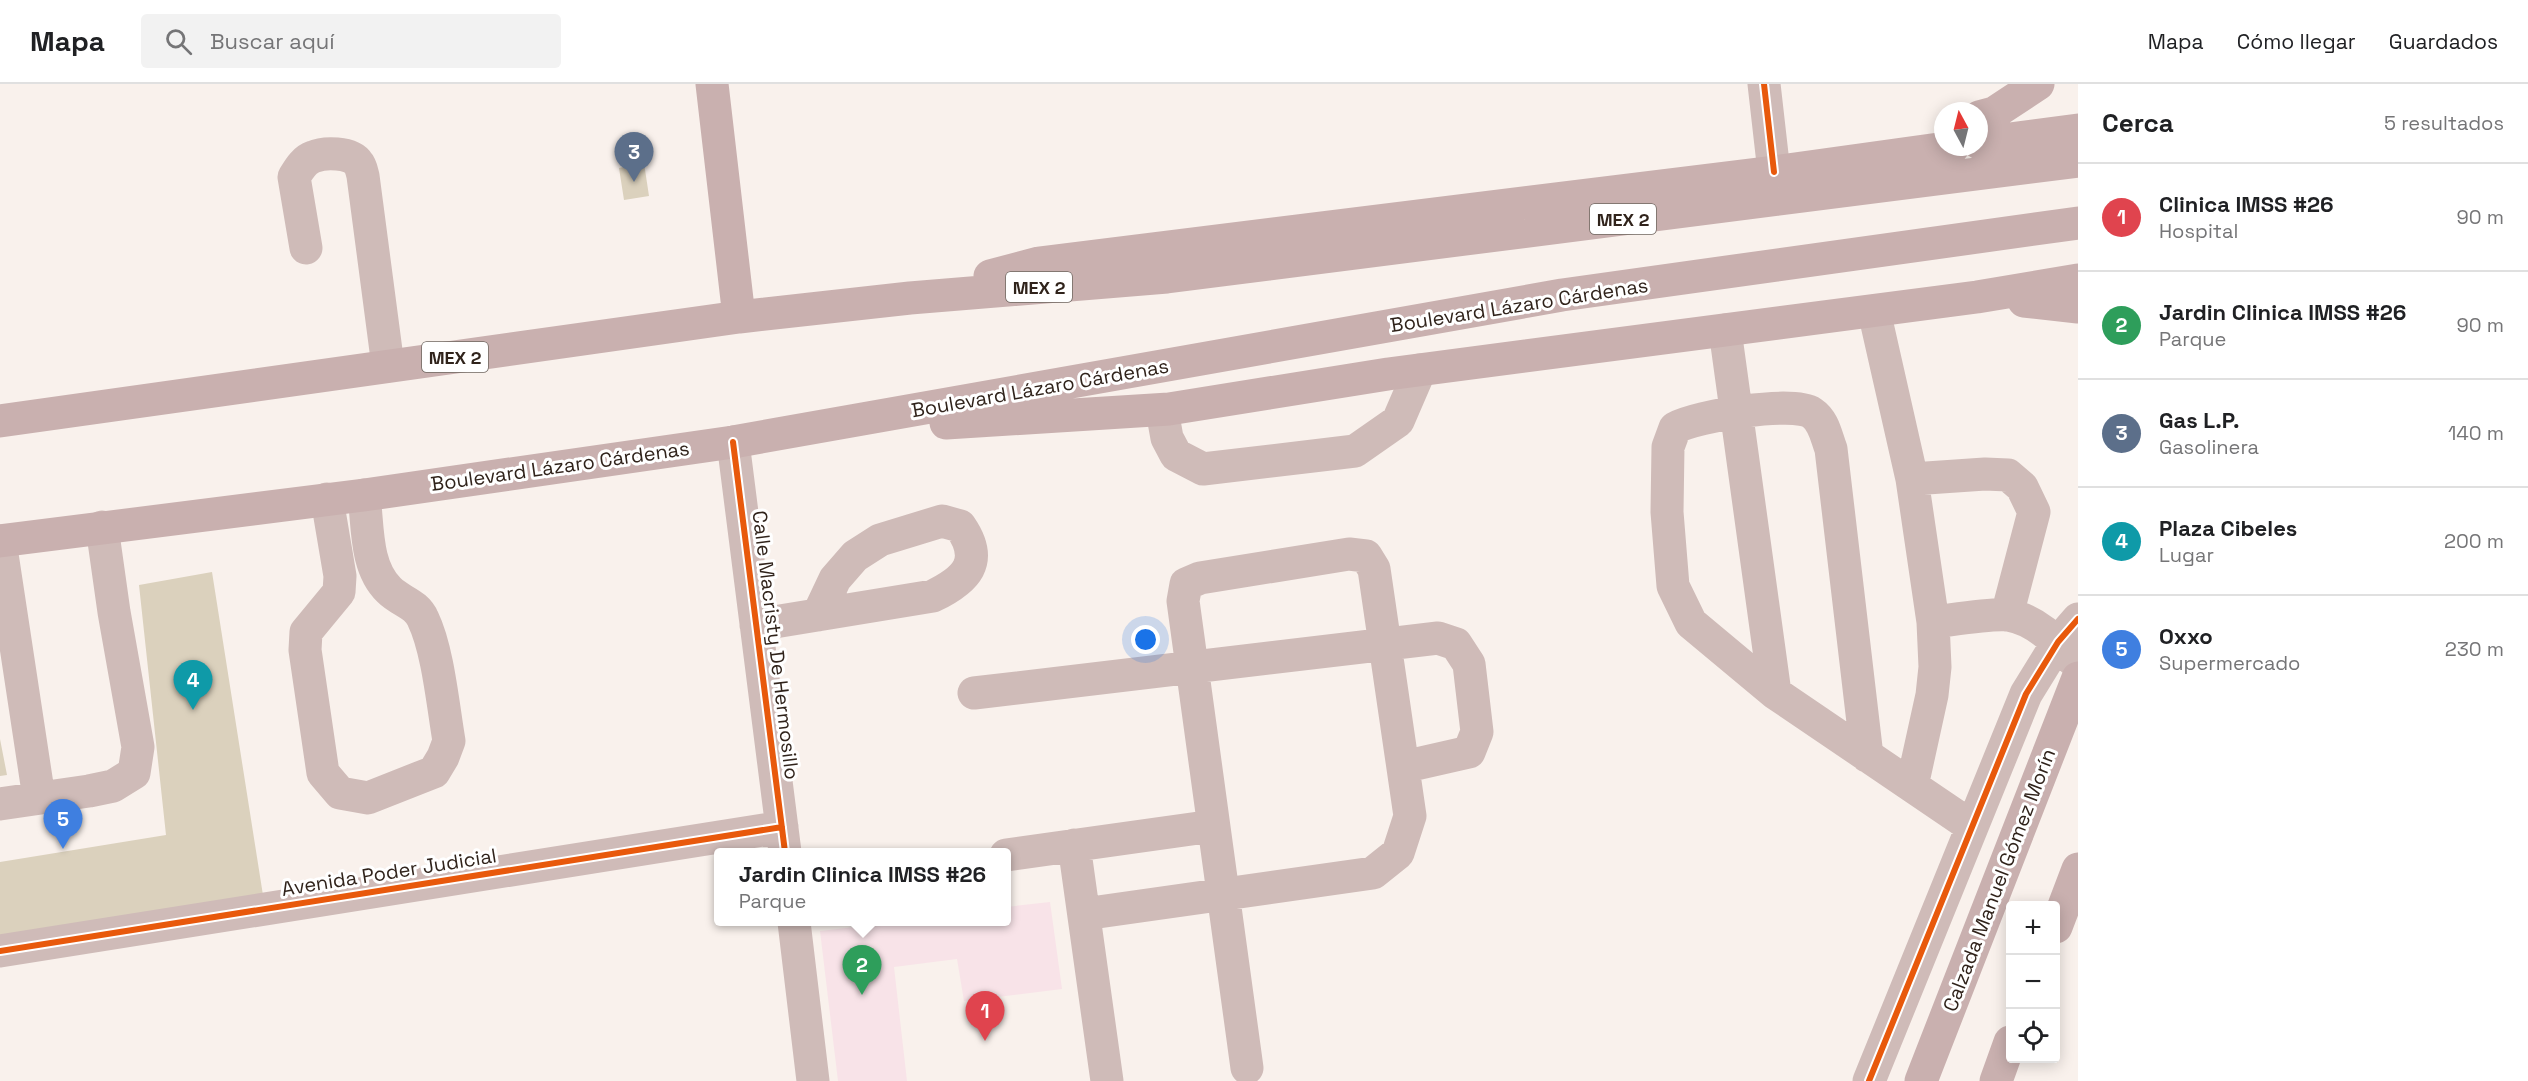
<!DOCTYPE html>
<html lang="es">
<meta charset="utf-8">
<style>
:root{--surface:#fff;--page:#f2f2f2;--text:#202124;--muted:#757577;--line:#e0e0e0;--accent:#766b64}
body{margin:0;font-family:"Space Grotesk",sans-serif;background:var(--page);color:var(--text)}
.controls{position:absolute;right:18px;bottom:18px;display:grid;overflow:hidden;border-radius:6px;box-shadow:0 3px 15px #0003}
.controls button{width:54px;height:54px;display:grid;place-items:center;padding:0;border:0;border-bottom:2px solid var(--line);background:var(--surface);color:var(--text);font:30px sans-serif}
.compass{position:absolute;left:1934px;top:18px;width:54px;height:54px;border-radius:50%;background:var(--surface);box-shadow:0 3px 15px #0003;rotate:353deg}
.you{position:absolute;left:1146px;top:556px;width:21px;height:21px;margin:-15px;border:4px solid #fff;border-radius:50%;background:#1a73e8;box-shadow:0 0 0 9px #1a73e833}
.badge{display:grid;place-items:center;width:39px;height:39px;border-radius:50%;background:var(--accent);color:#fff;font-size:20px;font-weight:700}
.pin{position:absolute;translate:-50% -50px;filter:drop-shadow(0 2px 3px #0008)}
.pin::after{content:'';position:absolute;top:32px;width:21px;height:18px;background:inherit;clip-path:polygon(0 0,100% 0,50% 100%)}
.popup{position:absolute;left:714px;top:764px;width:297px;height:78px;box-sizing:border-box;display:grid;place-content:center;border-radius:6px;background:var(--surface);filter:drop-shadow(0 2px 4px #0005);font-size:20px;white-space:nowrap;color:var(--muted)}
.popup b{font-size:22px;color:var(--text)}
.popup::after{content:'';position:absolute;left:50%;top:100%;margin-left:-12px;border:12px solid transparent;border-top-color:var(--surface)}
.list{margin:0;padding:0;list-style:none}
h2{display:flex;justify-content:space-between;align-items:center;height:78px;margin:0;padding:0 24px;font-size:26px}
h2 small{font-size:20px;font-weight:400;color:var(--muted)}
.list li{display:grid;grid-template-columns:39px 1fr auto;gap:18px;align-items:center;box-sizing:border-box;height:108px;padding:0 24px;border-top:2px solid var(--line)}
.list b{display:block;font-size:22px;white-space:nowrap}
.list p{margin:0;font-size:20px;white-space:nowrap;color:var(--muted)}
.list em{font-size:20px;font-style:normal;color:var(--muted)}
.icon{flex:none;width:33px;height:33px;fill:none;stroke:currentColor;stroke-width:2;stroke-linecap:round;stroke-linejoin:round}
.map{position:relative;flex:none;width:2078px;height:997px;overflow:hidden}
header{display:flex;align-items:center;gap:36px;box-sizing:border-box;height:84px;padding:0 30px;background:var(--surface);border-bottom:2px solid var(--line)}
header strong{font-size:28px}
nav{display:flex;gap:33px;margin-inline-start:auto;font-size:21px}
.search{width:420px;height:54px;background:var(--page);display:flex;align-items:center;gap:15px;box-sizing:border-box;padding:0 21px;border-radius:6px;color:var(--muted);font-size:22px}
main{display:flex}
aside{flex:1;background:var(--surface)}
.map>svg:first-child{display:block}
</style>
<header>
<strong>Mapa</strong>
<div class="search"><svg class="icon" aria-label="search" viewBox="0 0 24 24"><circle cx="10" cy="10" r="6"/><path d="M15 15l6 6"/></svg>Buscar aquí</div>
<nav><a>Mapa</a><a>Cómo llegar</a><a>Guardados</a></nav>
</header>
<main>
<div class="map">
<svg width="2078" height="997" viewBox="0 0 2078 997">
<rect width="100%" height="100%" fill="#f9f1ec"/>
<!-- green -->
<path fill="#f8e3e8" d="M1050 818 1062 905 964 917 957 875 894 883 907 997H838L820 847 897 838H1006V823Z"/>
<!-- building -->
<path fill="#dbd1bd" d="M644 79 649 112 624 116 619 84Z
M212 488 265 824 0 855V778L166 751 139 501Z
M0 655 7 691 0 692Z"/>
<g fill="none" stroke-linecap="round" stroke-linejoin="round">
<!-- minor -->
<path stroke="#cfbbb8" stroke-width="33" d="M1764 0 1774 88
M306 164 294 93C299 85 304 76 313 73 324 68 351 68 358 79 361 82 362 88 363 92L388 282
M1874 227 1912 395 1933 538 1935 583 1932 611 1912 702
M1725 246 1775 609
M1162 326 1167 354 1176 371 1203 385 1355 367 1398 337 1420 286
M733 358 785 768
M1912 395 1985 390 2008 391 2022 403 2034 428 2007 531
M327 415 340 492 339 508 306 548 305 566 323 689 340 709 368 714 434 688 443 673 449 657C443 622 438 566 423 535 416 519 401 518 389 506 365 483 368 442 364 411
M0 457 39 714
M1933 538C1951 536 1992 529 2008 531 2033 535 2056 556 2072 575
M756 541 933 512C966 496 985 478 960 442L942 437 880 456 855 472 835 495 818 531
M974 609 1438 554 1456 560 1469 580 1477 648 1469 668 1403 683
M1867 672 1831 365C1826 352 1824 337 1812 329 1793 316 1696 332 1675 344L1668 363 1667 428 1673 502 1691 539 1775 609 1971 742
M0 720 89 707 113 702 134 689 138 663 114 528 102 443
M1074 761 1107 997
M1006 771 1213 742
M1084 830 1373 789 1398 769 1410 732 1374 485 1366 472 1349 470 1200 494 1186 500 1183 517C1204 673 1225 829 1247 984
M794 838 813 997
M0 867 782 743
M1869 997 2026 610 2058 558 2078 535"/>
<!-- major -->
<path stroke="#c9b0af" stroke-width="33" d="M712 0 739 233
M1979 33 1994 29 2038 0
M1979 59 2078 46
M990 192 1039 179 1774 88 1953 63
M2024 217 2078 223
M0 337 739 233 910 214 1167 193 2078 77
M946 339 1169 325 1388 290 1977 213 2078 196
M0 457 364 411 733 358 1562 211 2078 139
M2056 843 2078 785
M1921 997 2078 594
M1996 997 2010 958"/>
<!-- cycleway casing -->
<g stroke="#fff" stroke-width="10">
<path id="cycleway" d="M1764 0 1774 88
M733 358 785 768
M0 867 782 743
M1869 997 2026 610 2058 558 2078 535"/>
</g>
<!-- cycleway -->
<use href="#cycleway" stroke="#e8590c" stroke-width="6"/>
</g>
<g text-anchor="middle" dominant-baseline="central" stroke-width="6" stroke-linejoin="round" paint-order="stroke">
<!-- shield labels -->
<g fill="#fff" stroke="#6e655f" stroke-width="1.5">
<rect x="1590" y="120" width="66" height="30" rx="4.5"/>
<rect x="1006" y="188" width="66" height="30" rx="4.5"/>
<rect x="422" y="258" width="66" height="30" rx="4.5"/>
</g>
<g font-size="18" font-weight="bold" fill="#30231b">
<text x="1623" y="135">MEX 2</text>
<text x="1039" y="203">MEX 2</text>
<text x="455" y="273">MEX 2</text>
</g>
<!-- street labels -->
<g font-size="20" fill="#30231b" stroke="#fff">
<text transform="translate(1519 221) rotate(-9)">Boulevard Lázaro Cárdenas</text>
<text transform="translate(1040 304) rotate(-10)">Boulevard Lázaro Cárdenas</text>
<text transform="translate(560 382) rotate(-8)">Boulevard Lázaro Cárdenas</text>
<text transform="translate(776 561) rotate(83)">Calle Macristy De Hermosillo</text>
<text transform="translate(389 788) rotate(-9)">Avenida Poder Judicial</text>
<text transform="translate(1999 796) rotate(-69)">Calzada Manuel Gómez Morín</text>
</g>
</g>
</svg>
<div class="controls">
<button>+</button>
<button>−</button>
<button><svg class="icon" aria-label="locate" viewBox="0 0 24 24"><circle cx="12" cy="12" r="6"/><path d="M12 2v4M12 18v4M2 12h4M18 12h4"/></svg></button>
</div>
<svg class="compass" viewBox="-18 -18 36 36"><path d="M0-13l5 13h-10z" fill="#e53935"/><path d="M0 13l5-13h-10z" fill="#757577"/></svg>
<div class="you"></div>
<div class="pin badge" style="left:985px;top:957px;background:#e0444e">1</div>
<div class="pin badge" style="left:862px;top:911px;background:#2e9e5b">2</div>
<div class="popup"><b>Jardin Clinica IMSS #26</b>Parque</div>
<div class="pin badge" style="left:634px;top:98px;background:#5c6f8a">3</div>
<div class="pin badge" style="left:193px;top:626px;background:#0f9aa8">4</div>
<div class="pin badge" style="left:63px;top:765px;background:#3f7fe0">5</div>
</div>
<aside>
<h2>Cerca<small>5 resultados</small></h2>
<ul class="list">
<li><span class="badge" style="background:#e0444e">1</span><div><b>Clinica IMSS #26</b><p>Hospital</p></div><em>90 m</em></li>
<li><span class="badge" style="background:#2e9e5b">2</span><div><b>Jardin Clinica IMSS #26</b><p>Parque</p></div><em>90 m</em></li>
<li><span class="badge" style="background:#5c6f8a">3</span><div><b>Gas L.P.</b><p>Gasolinera</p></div><em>140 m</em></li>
<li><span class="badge" style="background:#0f9aa8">4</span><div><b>Plaza Cibeles</b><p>Lugar</p></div><em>200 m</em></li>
<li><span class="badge" style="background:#3f7fe0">5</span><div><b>Oxxo</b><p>Supermercado</p></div><em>230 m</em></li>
</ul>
</aside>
</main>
